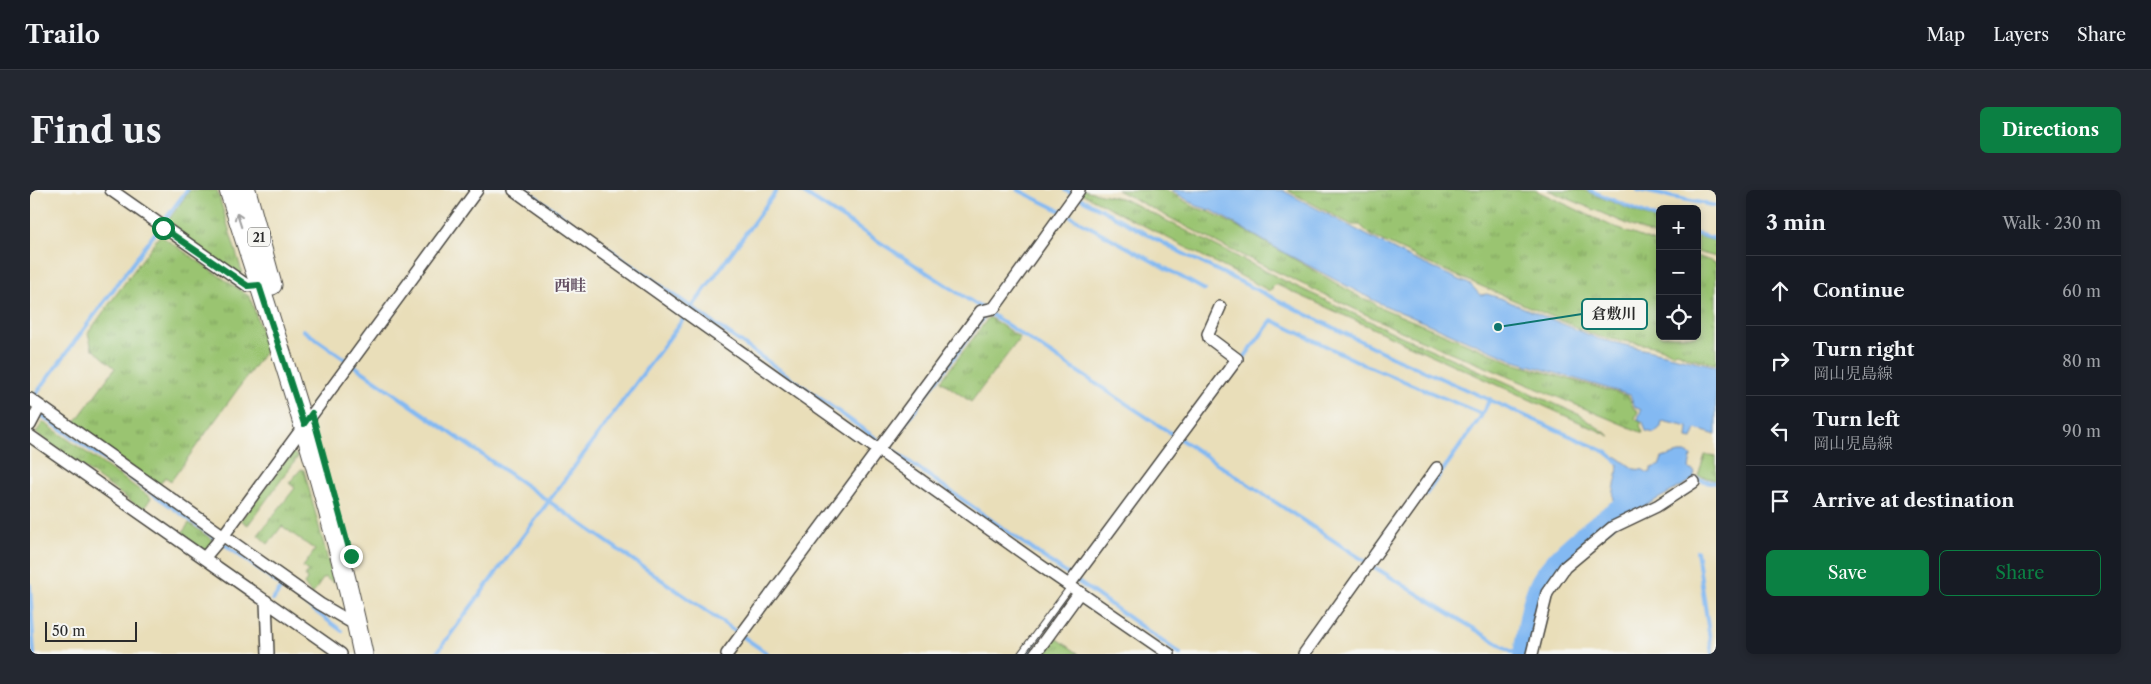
<!DOCTYPE html>
<meta charset="utf-8">
<style>
:root{--surface:#171b24;--page:#242831;--text:#f1f3f6;--muted:#9ea1a6;--line:#363941;--accent:#0b8043}
body{margin:0;font-family:"Libre Caslon Text","Noto Serif JP",serif;background:var(--page);color:var(--text)}
.controls{position:absolute;right:15px;top:15px;display:grid;overflow:hidden;border-radius:8px;box-shadow:0 2px 8px #0003}
.controls button{width:45px;height:45px;display:grid;place-items:center;padding:0;border:0;border-bottom:1px solid var(--line);background:var(--surface);color:var(--text);font:25px sans-serif}
.scale{position:absolute;left:15px;bottom:12px;width:92px;box-sizing:border-box;padding-left:5px;border:2px solid #2b2b2b;border-top:0;font-size:14px;line-height:18px;white-space:nowrap;color:#2b2b2b;-webkit-text-stroke:4px #f6f6f2;paint-order:stroke}
.stop{position:absolute;width:15px;height:15px;margin:-11px;border:4px solid #0b8043;border-radius:50%;background:#fff}
.stop.end{background:#0b8043;border-color:#fff;box-shadow:0 1px 5px #0008}
.list{margin:0;padding:0;list-style:none}
h2{display:flex;justify-content:space-between;align-items:center;height:65px;margin:0;padding:0 20px;font-size:21px}
h2 small{font-size:16px;font-weight:400;color:var(--muted)}
.list li{display:grid;grid-template-columns:32px 1fr auto;gap:15px;align-items:center;box-sizing:border-box;height:70px;padding:0 20px;border-top:1px solid var(--line)}
.list b{display:block;font-size:19px;white-space:nowrap}
.list p{margin:0;font-size:16px;white-space:nowrap;color:var(--muted)}
.list em{font-size:16px;font-style:normal;color:var(--muted)}
.actions{display:flex;gap:10px;padding:15px 20px}
.actions a{flex:1;padding:11px 0;border:1px solid var(--accent);border-radius:8px;text-align:center;font-size:18px;color:var(--accent)}
.actions .main{background:var(--accent);color:#fff}
.icon{flex:none;width:28px;height:28px;fill:none;stroke:currentColor;stroke-width:2;stroke-linecap:round;stroke-linejoin:round}
.map{position:relative;flex:none;width:1686px;height:464px;overflow:hidden;border-radius:8px}
header{display:flex;align-items:center;gap:30px;box-sizing:border-box;height:70px;padding:0 25px;background:var(--surface);border-bottom:1px solid var(--line)}
header strong{font-size:24px}
nav{display:flex;gap:28px;margin-inline-start:auto;font-size:18px}
.intro{display:flex;align-items:center;justify-content:space-between;box-sizing:border-box;height:120px;padding:0 30px}
h1{margin:0;font-size:35px}
.button{padding:12px 22px;border-radius:8px;background:var(--accent);color:#fff;font-size:18px;font-weight:700}
main{display:flex;gap:30px;padding:0 30px}
aside{flex:1;background:var(--surface);border-radius:8px;box-shadow:0 2px 8px #0003}
.map>svg:first-child{display:block}
</style>
<header>
<strong>Trailo</strong>
<nav><a>Map</a><a>Layers</a><a>Share</a></nav>
</header>
<div class="intro"><h1>Find us</h1><a class="button">Directions</a></div>
<main>
<div class="map">
<svg width="1686" height="464" viewBox="0 0 1686 464">
<defs>
<pattern id="grass-tufts" width="24" height="20" patternUnits="userSpaceOnUse" patternTransform="scale(1.25)"><rect width="24" height="20" fill="#9ac471"/><path d="M3 7l-1-3M5 7V3M7 7l1-3M15 17l-1-3M17 17v-4M19 17l1-3" fill="none" stroke="#7e9f5d"/></pattern>
</defs>
<rect width="100%" height="100%" fill="#f6f6f2"/>
<filter id="ink" filterUnits="userSpaceOnUse"><feTurbulence type="fractalNoise" baseFrequency=".02" numOctaves="2"/><feDisplacementMap in="SourceGraphic" scale="10" xChannelSelector="R" yChannelSelector="G"/><feConvolveMatrix kernelMatrix="1 2 1 2 8 2 1 2 1" color-interpolation-filters="sRGB"/></filter>
<filter id="wash" filterUnits="userSpaceOnUse"><feTurbulence type="fractalNoise" baseFrequency=".0096" numOctaves="4" result="noise"/><feDisplacementMap in="SourceGraphic" scale="20" xChannelSelector="R" yChannelSelector="G"/><feGaussianBlur stdDeviation="1.12" result="paint"/><feColorMatrix in="noise" values="0 0 0 0 0 0 0 0 0 0 0 0 0 0 0 0 0 1.4 0 .05"/><feComposite in="paint" operator="in"/></filter>
<g filter="url(#wash)">
<rect width="100%" height="100%" fill="#e9deb9"/>
<!-- grass -->
<path fill="url(#grass-tufts)" stroke="#62784e" d="M160 0H187L212 82 208 86 135 35Z
M1053 0 1094 9 1253 90 1371 146 1550 225 1580 246 1245 94 1240 101 1051 3Z
M1087 0H1137L1166 18 1182 23 1216 41 1335 110 1341 111 1347 116 1486 174 1598 206 1604 219 1608 221 1605 229 1612 233 1610 235 1613 243 1377 144 1199 59Z
M1257 0H1505L1586 38 1630 54V146H1667V66L1686 73V174L1657 167 1646 161 1642 163C1621 152 1592 153 1567 146L1386 68 1383 65 1342 46 1330 35H1322Z
M1518 0H1553L1630 32V48Z
M130 45 220 107 237 159 141 291 135 287 128 297 43 235 85 178 62 158 58 143Z
M1667 46 1686 51V67L1667 62Z
M959 127 990 148 941 212 911 191Z
M13 232 121 308 113 320 6 243Z
M262 262 268 267 218 335 211 330Z
M1675 265 1686 267V290L1668 286Z
M271 279 274 280 304 393 294 387 282 405 274 394 277 390 275 385 278 381 273 377 285 360 252 336 238 354 228 345 265 298 259 293Z
M159 333 184 351 175 363 150 346Z
M1025 447 1049 464H1013Z"/>
<!-- water -->
<path fill="#83b9f2" stroke="#57728e" d="M1141 0H1252L1374 65 1441 95 1450 105 1457 104 1470 108 1569 149 1686 176V245L1666 239 1662 249 1657 248 1658 237 1632 231 1631 237 1624 243 1616 241 1613 232 1608 229 1611 220 1605 217 1600 205 1485 171 1349 113 1253 62 1183 21 1167 16Z
M1649 263H1658L1661 266 1659 279 1665 282 1663 290 1596 326C1579 311 1583 306 1587 286 1588 282 1587 279 1588 274L1584 269 1586 266 1604 279 1614 280 1617 283 1621 282V278L1629 276 1632 268Z"/>
<g fill="none" stroke-linecap="round" stroke-linejoin="round">
<!-- stream -->
<path stroke="#83b9f2" stroke-width="4" d="M496 0 1150 464
M769 0 953 119
M988 0 1031 21 1175 100
M1035 0 1152 63 1363 167 1576 262 1588 272
M1559 0 1630 30
M1608 0 1686 16
M1667 44 1686 49
M660 120 747 0
M959 123 1333 370 1485 464
M273 140 738 464
M1210 173 1242 130 1333 174 1452 224
M3 208 157 0
M0 217 193 353 312 441
M856 259 957 122
M1665 289 1686 293
M1396 304 1450 228 1460 209
M1667 361 1682 464
M0 395 4 464
M243 410 252 397
M406 464 654 128
M997 464 1035 410"/>
<!-- river -->
<path stroke="#83b9f2" stroke-width="22" d="M1494 464C1498 442 1500 417 1509 397 1523 364 1584 323 1614 302"/>
</g>
</g>
<g filter="url(#ink)">
<g fill="none" stroke-linecap="round" stroke-linejoin="round">
<!-- lane casing -->
<g stroke="#484640" stroke-width="8">
<path id="lane" d="M991 464 1041 396"/>
</g>
<!-- street casing -->
<g stroke="#484640" stroke-width="14">
<path id="street" d="M81 0 218 96 229 95
M484 0 1011 376 1139 464
M0 209 290 414 319 431 327 432
M0 235 10 216
M0 246 311 464
M175 367 196 342 447 0
M1039 395 1207 169 1179 148 1178 144 1190 117
M236 411 238 464
M697 464 951 121 964 118 1049 0
M1005 464 1050 402
M1274 464 1407 278
M1502 464 1517 403 1535 377 1583 337 1627 316 1664 292"/>
</g>
<!-- primary casing -->
<g stroke="#484640" stroke-width="21">
<path id="primary" d="M199 0C248 153 300 306 333 464
M216 0 242 95"/>
</g>
<!-- lane -->
<use href="#lane" stroke="#fff" stroke-width="5.5"/>
<!-- street -->
<use href="#street" stroke="#fff" stroke-width="11"/>
<!-- primary -->
<use href="#primary" stroke="#fff" stroke-width="19"/>
</g>
<!-- one-way arrows -->
<defs><path id="oneway-shaft" d="M-6 0H5M1.5-3L5.5 0L1.5 3" fill="none" stroke-width="1.6" stroke-linecap="round" stroke-linejoin="round" transform="scale(1.25)"/></defs>
<use stroke="#a0a0a0" href="#oneway-shaft" transform="translate(209 30) rotate(-108)"/>
</g>
<g fill="none" stroke-linecap="round" stroke-linejoin="round" filter="url(#ink)">
<!-- route -->
<path stroke="#0b8043" stroke-width="6" d="M133 38 218 96 229 95 274 234 282 223 321 366"/>
</g>
<g text-anchor="middle" dominant-baseline="central" stroke-width="4" stroke-linejoin="round" paint-order="stroke">
<!-- shield labels -->
<rect fill="#f6f6f2" stroke="#686867" stroke-width="1" x="218" y="37.5" width="22" height="19" rx="4"/>
<g font-size="12" font-weight="bold" fill="#2b2b2b">
<text x="229" y="47">21</text>
</g>
<!-- quarter labels -->
<g font-size="16" font-weight="bold" fill="#624e61" stroke="#f6f6f2">
<text x="540" y="95">西畦</text>
</g>
</g>
<!-- callouts -->
<path fill="none" stroke="#0f766e" stroke-width="2" d="M1468 137L1552 124"/>
<circle fill="#0f766e" stroke="#f6f6f2" stroke-width="2" cx="1468" cy="137" r="5"/>
<rect fill="#f6f6f2" stroke="#0f766e" stroke-width="2" x="1552" y="109" width="65" height="30" rx="5"/>
<g font-size="15" text-anchor="middle" font-weight="bold" fill="#2b2b2b">
<text x="1584" y="129">倉敷川</text>
</g>
</svg>
<div class="controls">
<button>+</button>
<button>−</button>
<button><svg class="icon" aria-label="locate" viewBox="0 0 24 24"><circle cx="12" cy="12" r="6"/><path d="M12 2v4M12 18v4M2 12h4M18 12h4"/></svg></button>
</div>
<div class="scale">50 m</div>
<div class="stop" style="left:133px;top:38px"></div>
<div class="stop end" style="left:321px;top:366px"></div>
</div>
<aside>
<h2>3 min<small>Walk · 230 m</small></h2>
<ul class="list">
<li><svg class="icon" aria-label="ahead" viewBox="0 0 24 24"><path d="M12 20V5M6 11l6-6 6 6"/></svg><div><b>Continue</b></div><em>60 m</em></li>
<li><svg class="icon" aria-label="right" viewBox="0 0 24 24"><path d="M7 20v-9h11M14 6l5 5-5 5"/></svg><div><b>Turn right</b><p>岡山児島線</p></div><em>80 m</em></li>
<li><svg class="icon" aria-label="left" viewBox="0 0 24 24"><path d="M17 20v-9H6M10 6l-5 5 5 5"/></svg><div><b>Turn left</b><p>岡山児島線</p></div><em>90 m</em></li>
<li><svg class="icon" aria-label="arrive" viewBox="0 0 24 24"><path d="M6 21V4h12l-3 4 3 4H6"/></svg><div><b>Arrive at destination</b></div></li>
</ul>
<div class="actions"><a class="main">Save</a><a>Share</a></div>
</aside>
</main>
